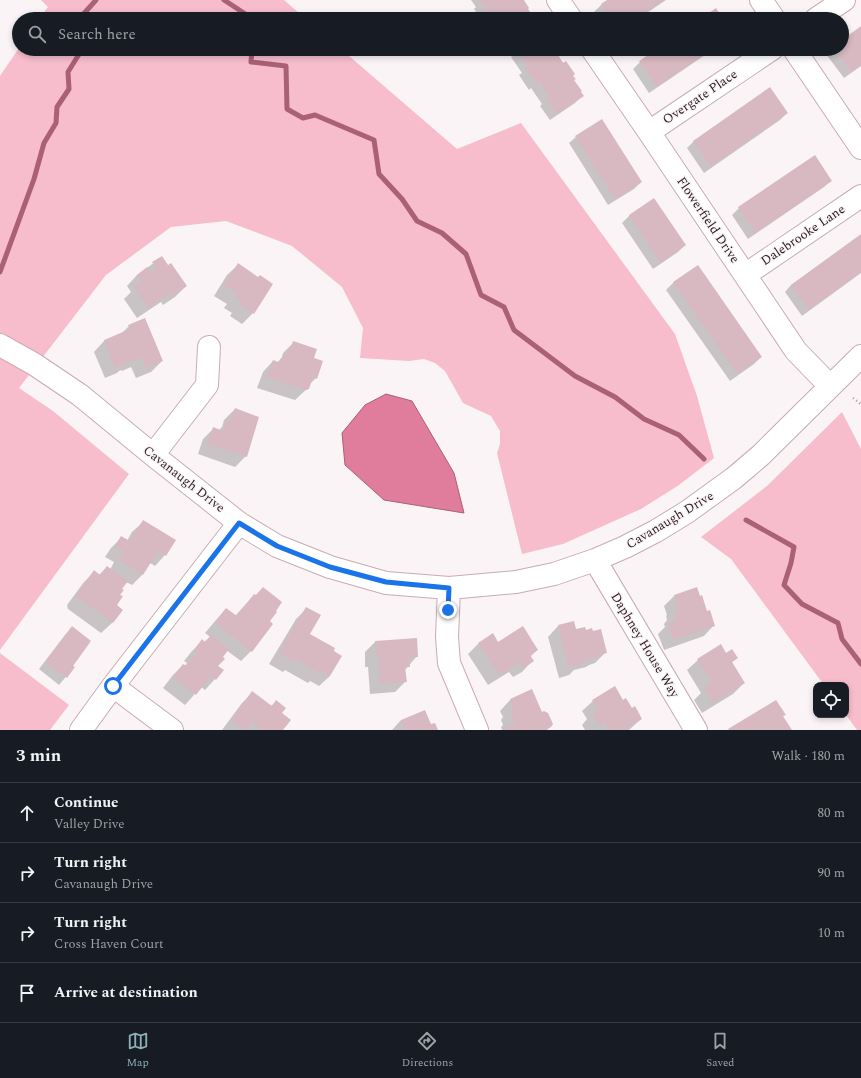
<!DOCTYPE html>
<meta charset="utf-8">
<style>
:root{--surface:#171b24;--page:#20242c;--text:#f1f3f6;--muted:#9ea1a6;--line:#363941;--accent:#8fb2b9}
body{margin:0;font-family:Spectral,serif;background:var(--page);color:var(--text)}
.controls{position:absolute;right:12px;bottom:12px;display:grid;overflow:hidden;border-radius:8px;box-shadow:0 2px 6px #0003}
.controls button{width:36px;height:36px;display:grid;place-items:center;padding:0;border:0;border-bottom:1px solid var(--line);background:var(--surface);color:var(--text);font:20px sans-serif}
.stop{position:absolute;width:12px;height:12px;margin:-9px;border:3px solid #1a73e8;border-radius:50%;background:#fff}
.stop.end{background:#1a73e8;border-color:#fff;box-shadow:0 1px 4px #0008}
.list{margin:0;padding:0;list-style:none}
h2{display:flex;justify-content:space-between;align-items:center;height:52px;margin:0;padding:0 16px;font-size:17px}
h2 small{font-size:13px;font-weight:400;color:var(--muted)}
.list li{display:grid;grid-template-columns:26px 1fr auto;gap:12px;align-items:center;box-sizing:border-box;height:60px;padding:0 16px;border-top:1px solid var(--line)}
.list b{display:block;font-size:15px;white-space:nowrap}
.list p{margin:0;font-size:13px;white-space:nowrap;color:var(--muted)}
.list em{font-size:13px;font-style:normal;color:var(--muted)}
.icon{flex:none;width:22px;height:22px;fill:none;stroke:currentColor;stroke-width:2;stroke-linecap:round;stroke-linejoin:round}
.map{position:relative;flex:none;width:861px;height:730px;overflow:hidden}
.search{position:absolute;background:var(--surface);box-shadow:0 2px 6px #0003;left:12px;right:12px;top:12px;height:44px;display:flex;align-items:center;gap:10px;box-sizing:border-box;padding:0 14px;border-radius:22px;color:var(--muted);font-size:15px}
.sheet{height:292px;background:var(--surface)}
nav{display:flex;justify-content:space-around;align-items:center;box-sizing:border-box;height:56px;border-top:1px solid var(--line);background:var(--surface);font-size:11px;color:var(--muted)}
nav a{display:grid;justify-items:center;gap:2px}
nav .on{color:var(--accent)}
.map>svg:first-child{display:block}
</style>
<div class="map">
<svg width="861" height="730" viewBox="0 0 861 730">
<rect width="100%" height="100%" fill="#fbf4f6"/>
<!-- green -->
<path fill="#f7bdcd" d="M41 0H284L306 19H39L48 7Z
M19 48V49H341L457 149 521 123 675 334 697 396 714 458 679 485 641 509 563 544 522 554 497 453 500 444V431L491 416 463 403 445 371 435 363 424 359 409 361 360 358 363 328 342 287 292 246 226 221 171 227 106 275 19 388 53 411 129 474 0 650V76Z
M842 412 861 449V730H857L846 715V685H824L731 559 701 537 767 486Z
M0 653 69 705 50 730H0Z"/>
<!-- water -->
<path fill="#e17d9c" stroke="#aa6076" d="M386 394 412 401 454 473 464 513 384 500 345 465 342 433 365 405Z"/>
<!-- shadow -->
<path fill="#0003" d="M471 0H523L529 13 523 19H481L474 9 476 7Z
M609 0H666L638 19H599L594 12 601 5Z
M861 27V66L844 78 826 54 832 49H842V41Z
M520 49H555L554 50 572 76 573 80 582 96 575 103 550 120 540 106 542 104 531 88 529 90 519 75 522 73 511 57Z
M658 49H714L649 93 633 69 640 62Z
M787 113 780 120 704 173 687 148 694 141Z
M576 137 641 182 634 189 608 205 569 143Z
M831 180 824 187 748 239 732 215 739 208Z
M654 200 685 245 678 252 653 269 622 223 629 216Z
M861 235V273L802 316 785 292 791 285Z
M162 257 168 266 186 286 175 297 163 305 161 302 137 318 124 299 131 292 127 286 137 275Z
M238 265 253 313 242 324 230 316 232 313 224 308 227 304 214 296 227 275Z
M698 266 761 357 754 364 730 381 666 290 673 283Z
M129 326 162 361 151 372 136 378 131 367 122 371 121 370 119 371 117 373 105 378 94 352 104 341 121 334Z
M294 342 313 359 316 378 309 385 308 388 295 400 257 388 263 372 273 361 277 363 282 357 283 353Z
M235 409 246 456 235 467 198 454 203 439 214 428 219 430 222 427 224 420Z
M143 522 165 555 155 566 150 563 142 575 132 585 126 582 120 590 115 605 122 610 112 623 101 633 68 609 67 605 84 582 94 572 99 575 107 567 110 570 114 562 105 557 111 548 122 537 127 541 132 532Z
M254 595 269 621 251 651 241 661 226 650 217 667 215 679 205 690 201 687 185 705 163 688 173 675 183 665 185 666 187 663 184 661 192 651 202 641 204 642 210 637 205 633 216 620 226 609 235 616 244 606Z
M675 595 707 612 714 625 704 636 664 650 658 634 665 627 664 624 667 620 666 616 667 615 664 606Z
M307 608 309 635 330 676 319 686 310 681 308 683 285 670 283 672 269 664 296 619Z
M573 622 575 630 585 631 606 652 595 663 589 665 586 667 574 670 569 675 559 678 548 637 558 626Z
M72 628V666L74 667 59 685 39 669 65 635Z
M493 634 498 643 537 650 530 657 532 661 522 672 513 677 509 672 488 685 468 654 478 644Z
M375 642 417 656 405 670V682L395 692 370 694 368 667H365V652Z
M726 654 737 658 731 663 744 683 733 694 702 713 694 700 701 693 687 670 698 660Z
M252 693 271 706 276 702 281 713 282 730H222L242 703Z
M510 700 542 713 550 727 547 730H502L501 727 503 725 501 720 503 717 500 711Z
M593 701H622L632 709 641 719 629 730H585L582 725 587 719 582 711Z
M401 720 431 726 437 730H392Z"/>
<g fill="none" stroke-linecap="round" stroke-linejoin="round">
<!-- stream -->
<path stroke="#aa6076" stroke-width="5" d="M224 0 253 19
M79 19 96 0
M252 49 251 62 286 66 287 109 303 118 315 115 374 140 379 174 402 199 417 221 442 233 466 254 481 295 504 307 514 330 575 376 615 397 644 419 679 435 704 459
M0 272 34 179 44 143 56 123 57 107 69 89 68 72 81 51 80 49
M746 520 794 547 791 563 784 585 802 604 838 623 842 639 861 664"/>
</g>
<!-- building -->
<path fill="#d8b9c1" d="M481 0H524L529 8 528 9 531 13 522 19H496L493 15 491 17 480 1Z
M607 0H664L636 19H611L601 4Z
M716 8 723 19H700Z
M861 26V65L851 72 834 49H842V40Z
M518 49H556L555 50 563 63 566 61 575 74 573 76 576 79 574 80 582 91 581 92 584 96 557 114 546 98 549 96 539 82 537 84 525 68 528 66 517 50Z
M657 49H712L657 87 639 61Z
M770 87 788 113 711 166 693 141Z
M602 119 642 182 615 199 575 136Z
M815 155 832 181 755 233 738 207Z
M654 198 686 245 661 263 629 215Z
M861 234V272L809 310 791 285Z
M162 256 168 265 171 263 187 286 174 295 172 292 148 308 134 287 142 282 137 275 147 267 151 272 156 268 152 262Z
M238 263 258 277 260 275 273 284 254 314 240 305 242 302 234 297 237 293 224 285Z
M698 265 762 357 737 374 673 282Z
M145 318 163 361 146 368 141 357 133 361 132 360 128 362V363L115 368 104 340 130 329 128 325Z
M293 341 317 349 314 358 323 361 317 379 313 377 309 389 306 390 267 377 273 360 281 363 284 355H286L288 349 290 350Z
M235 408 259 417 247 457 208 444 213 427 223 431 226 421 230 422Z
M143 520 176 540 166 556 158 551 143 575 119 560 124 551 115 546 121 536 130 541Z
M107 566 128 581 122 589 124 590 120 595 123 596 117 605 123 610 113 623 79 598 77 594 94 570 100 575Z
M263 587 282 602 276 611 277 612 270 621 273 624 252 652 215 622 226 608 237 616 254 594 256 595Z
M697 587 700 596 702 595 707 611 710 610 715 626 674 640 668 623 677 620 674 612 678 611 676 605 678 604 674 595Z
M306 607 321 615 310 634 335 648 334 651 342 656 330 676 321 671 320 673 296 659 294 662 279 653Z
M574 621 576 629 585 627 586 630 592 628 593 631 601 629 607 653 598 655V657L583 661 581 665 569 668 558 625Z
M72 626 91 641 73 666 75 667 67 678 45 662Z
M523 626 538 650 530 655 534 661 524 668 520 662 499 675 478 643 493 633 498 642Z
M211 635 229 649 223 657 225 659 218 666 224 670 216 680 211 676 196 695 173 677 183 664 187 666 197 652 194 650 202 639 205 642Z
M417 638 418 657H409L410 667H405L407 682 380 684 378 656H376L375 641Z
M721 644 726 653 732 649 738 658 732 662 745 683 713 703 704 688 712 683 697 659Z
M615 686 623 700 626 698 632 708 635 706 642 719 624 730H608L605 723 600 726 592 713 598 710 592 700Z
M532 689 542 712 544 711 548 713 553 724 551 727 545 730H507L506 727 515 724 511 716 513 715 511 708 513 707 510 699Z
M252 691 272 706 276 700 286 708 282 713 291 720 283 730H260L261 729 252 722 247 730H244L231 721Z
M776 700 786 715 783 716 792 730H729L728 729Z
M425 710 431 724 435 723 438 730H405L401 720Z"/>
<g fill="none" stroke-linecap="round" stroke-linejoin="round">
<!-- minor casing -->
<g stroke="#caabb3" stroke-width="24">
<path id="minor" d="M558 0 571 19
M761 0 774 19
M816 19 844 0
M592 49 649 132 796 351 830 386
M794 49 861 148
M649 132 772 49
M745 275 861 196
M0 345 34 364 80 395 153 455 239 523 277 546 330 567 386 583 449 588 516 582 554 574 595 560 625 547 656 531 687 512 734 478 761 455 861 356
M153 455 207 385 209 347
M595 560 696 730
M449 588 447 637 449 663 477 730
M113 686 172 730
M81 730 113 686 239 523"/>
</g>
<!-- path -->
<path stroke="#a49b9d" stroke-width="2.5" stroke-dasharray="1 3" stroke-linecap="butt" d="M853 398 861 404"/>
<!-- minor -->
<use href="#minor" stroke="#fff" stroke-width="22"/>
</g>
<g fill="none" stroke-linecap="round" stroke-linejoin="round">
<!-- route -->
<path stroke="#1a73e8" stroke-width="5" d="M113 686 239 523 277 546 330 567 386 582 449 588 448 610"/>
</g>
<g text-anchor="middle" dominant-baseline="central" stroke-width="3" stroke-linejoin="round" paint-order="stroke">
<!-- street labels -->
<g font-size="13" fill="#281c1f" stroke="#fbf4f6">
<text transform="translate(700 97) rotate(-34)">Overgate Place</text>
<text transform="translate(708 220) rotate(56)">Flowerfield Drive</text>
<text transform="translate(803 235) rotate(-34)">Dalebrooke Lane</text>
<text transform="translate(184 479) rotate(38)">Cavanaugh Drive</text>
<text transform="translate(670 520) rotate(-31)">Cavanaugh Drive</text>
<text transform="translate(645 645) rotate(59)">Daphney House Way</text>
</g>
</g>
</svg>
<div class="controls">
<button><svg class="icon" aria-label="locate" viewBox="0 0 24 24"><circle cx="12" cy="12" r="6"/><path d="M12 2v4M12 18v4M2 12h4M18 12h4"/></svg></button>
</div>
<div class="stop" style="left:113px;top:686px"></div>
<div class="stop end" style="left:448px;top:610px"></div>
<div class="search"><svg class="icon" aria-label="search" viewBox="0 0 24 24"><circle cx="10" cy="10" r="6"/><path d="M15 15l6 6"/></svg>Search here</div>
</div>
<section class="sheet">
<h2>3 min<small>Walk · 180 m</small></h2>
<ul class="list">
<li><svg class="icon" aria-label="ahead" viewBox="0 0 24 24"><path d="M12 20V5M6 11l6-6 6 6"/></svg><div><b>Continue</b><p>Valley Drive</p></div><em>80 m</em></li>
<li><svg class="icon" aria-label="right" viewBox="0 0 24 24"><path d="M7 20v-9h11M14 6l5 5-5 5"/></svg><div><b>Turn right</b><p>Cavanaugh Drive</p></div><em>90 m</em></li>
<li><svg class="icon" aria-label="right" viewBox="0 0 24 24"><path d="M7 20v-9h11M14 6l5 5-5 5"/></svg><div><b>Turn right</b><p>Cross Haven Court</p></div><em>10 m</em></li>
<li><svg class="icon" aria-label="arrive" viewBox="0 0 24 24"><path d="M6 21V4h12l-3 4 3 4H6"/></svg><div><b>Arrive at destination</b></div></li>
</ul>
</section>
<nav>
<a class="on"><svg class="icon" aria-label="map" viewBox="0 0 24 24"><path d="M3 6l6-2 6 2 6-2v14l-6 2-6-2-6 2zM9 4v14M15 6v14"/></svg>Map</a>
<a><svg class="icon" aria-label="directions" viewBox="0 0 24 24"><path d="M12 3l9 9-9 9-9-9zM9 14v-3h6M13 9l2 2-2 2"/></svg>Directions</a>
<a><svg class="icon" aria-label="saved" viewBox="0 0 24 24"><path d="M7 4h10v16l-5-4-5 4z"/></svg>Saved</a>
</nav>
